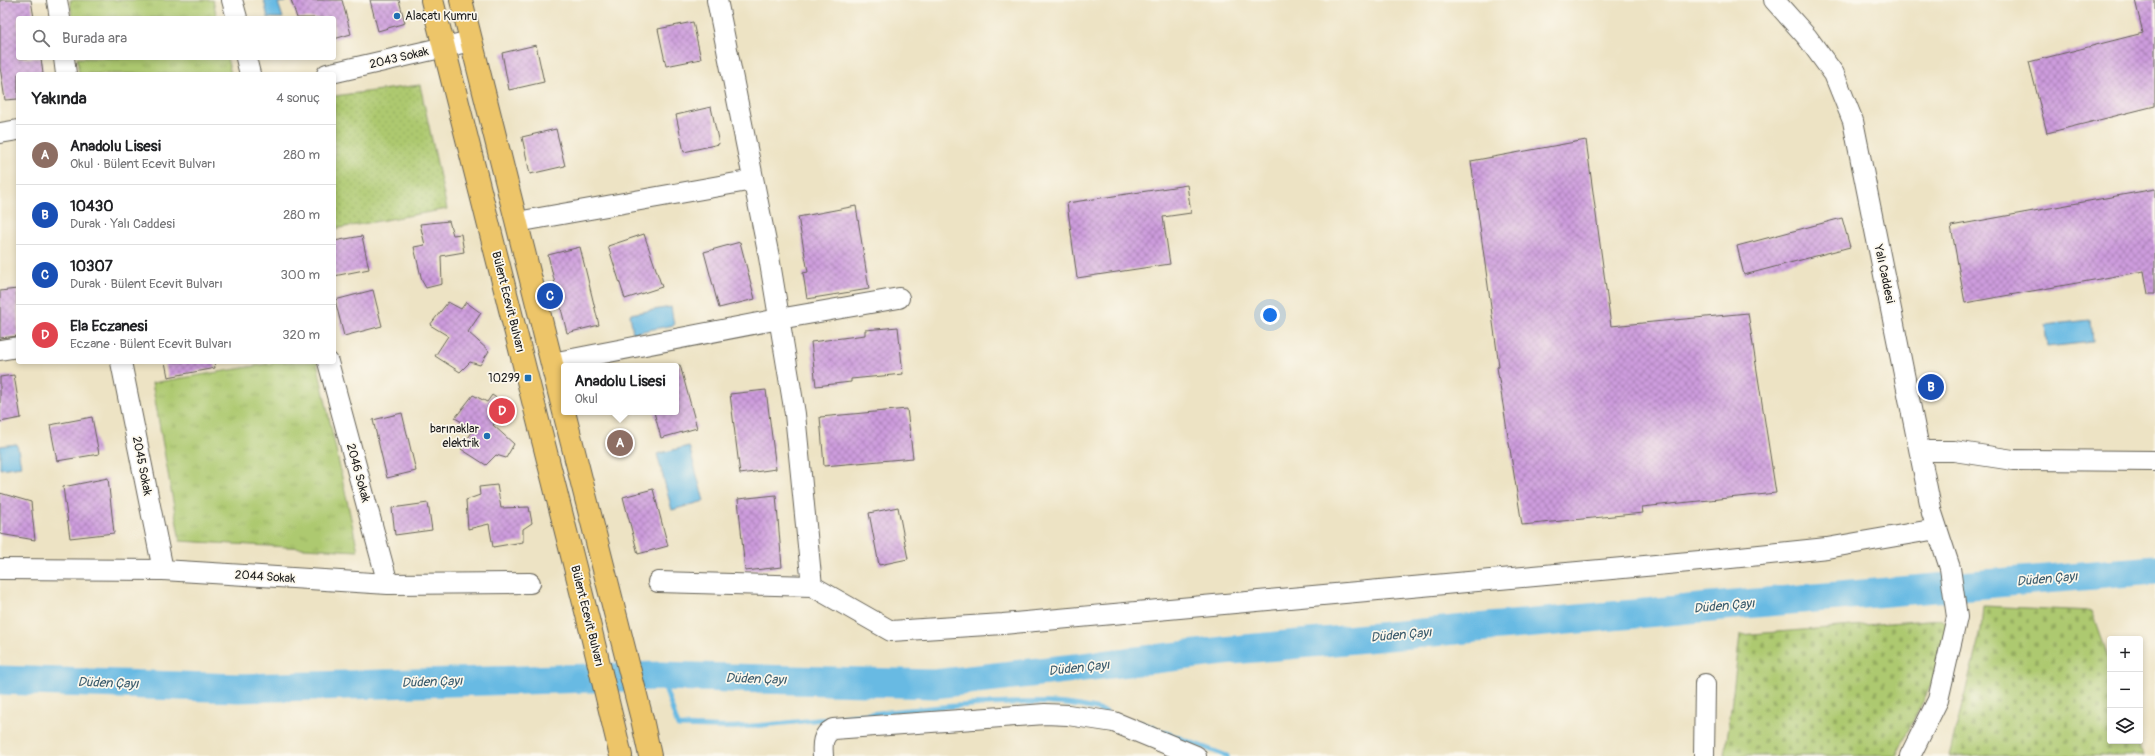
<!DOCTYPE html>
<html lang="tr">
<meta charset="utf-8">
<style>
:root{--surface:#fff;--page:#f6f6f6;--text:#202124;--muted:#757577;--line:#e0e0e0;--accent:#ea580c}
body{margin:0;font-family:Pangolin,sans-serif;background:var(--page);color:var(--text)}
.controls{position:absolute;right:12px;bottom:12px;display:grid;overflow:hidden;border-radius:4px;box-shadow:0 2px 6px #0003}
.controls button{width:36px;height:36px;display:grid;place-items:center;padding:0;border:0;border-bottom:1px solid var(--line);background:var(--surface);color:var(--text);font:20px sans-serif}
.you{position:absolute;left:1270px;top:315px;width:14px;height:14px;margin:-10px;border:3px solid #fff;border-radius:50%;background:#1a73e8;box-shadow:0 0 0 6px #1a73e833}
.badge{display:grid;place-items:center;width:26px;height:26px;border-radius:50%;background:var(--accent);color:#fff;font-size:13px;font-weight:700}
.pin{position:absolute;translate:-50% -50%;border:2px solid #fff;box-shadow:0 1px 4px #0006}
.popup{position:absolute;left:561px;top:363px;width:118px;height:52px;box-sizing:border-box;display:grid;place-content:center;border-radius:4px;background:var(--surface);filter:drop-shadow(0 1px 3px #0005);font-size:13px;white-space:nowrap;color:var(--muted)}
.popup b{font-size:15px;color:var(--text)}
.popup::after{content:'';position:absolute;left:50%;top:100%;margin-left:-8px;border:8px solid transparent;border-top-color:var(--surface)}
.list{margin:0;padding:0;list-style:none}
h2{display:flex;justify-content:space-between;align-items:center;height:52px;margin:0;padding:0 16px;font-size:17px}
h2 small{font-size:13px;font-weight:400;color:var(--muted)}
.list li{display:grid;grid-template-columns:26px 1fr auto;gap:12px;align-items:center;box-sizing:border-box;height:60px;padding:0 16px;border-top:1px solid var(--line)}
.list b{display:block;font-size:15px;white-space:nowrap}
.list p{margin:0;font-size:13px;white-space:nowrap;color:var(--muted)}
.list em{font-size:13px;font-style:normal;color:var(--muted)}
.icon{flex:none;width:22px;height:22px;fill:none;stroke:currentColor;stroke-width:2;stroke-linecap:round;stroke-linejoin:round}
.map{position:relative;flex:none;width:2155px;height:756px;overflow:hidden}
.search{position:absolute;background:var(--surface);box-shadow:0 2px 6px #0003;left:16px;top:16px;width:320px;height:44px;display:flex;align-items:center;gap:10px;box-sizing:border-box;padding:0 14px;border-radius:4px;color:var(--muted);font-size:15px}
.panel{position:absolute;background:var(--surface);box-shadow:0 2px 6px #0003;left:16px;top:72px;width:320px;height:292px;border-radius:4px}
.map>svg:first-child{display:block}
</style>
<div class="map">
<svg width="2155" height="756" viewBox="0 0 2155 756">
<defs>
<pattern id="grass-tufts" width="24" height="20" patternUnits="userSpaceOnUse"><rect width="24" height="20" fill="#adc970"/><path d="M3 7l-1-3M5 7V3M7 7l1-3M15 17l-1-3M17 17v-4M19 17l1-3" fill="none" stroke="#94ac60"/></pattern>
<pattern id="cemetery-stones" width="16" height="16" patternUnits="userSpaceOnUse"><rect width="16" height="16" fill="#adc970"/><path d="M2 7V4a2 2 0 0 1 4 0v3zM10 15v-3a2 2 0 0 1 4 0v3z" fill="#94ac60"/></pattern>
<pattern id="park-dots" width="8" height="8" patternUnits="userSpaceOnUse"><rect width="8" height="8" fill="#adc970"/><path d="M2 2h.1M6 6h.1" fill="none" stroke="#94ac60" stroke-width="1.8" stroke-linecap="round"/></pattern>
<pattern id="building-cross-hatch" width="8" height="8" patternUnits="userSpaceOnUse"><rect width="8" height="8" fill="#cd9cdd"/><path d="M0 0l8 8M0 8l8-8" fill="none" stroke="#a67eb2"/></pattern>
</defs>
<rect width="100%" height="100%" fill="#fbf7ec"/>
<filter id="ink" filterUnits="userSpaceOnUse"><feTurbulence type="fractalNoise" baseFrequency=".025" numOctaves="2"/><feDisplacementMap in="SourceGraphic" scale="8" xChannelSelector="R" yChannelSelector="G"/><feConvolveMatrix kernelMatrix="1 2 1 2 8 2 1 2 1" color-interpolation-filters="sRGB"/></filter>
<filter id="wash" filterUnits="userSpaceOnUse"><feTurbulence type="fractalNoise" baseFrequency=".012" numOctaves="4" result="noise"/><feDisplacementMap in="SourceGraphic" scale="16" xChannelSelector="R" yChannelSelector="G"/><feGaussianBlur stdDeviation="0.9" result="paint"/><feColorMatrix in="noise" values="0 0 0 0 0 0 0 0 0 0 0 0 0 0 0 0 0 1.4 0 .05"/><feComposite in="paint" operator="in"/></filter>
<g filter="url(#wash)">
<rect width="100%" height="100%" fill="#ede3c4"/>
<!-- grass -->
<path fill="url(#grass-tufts)" stroke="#647246" d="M70 0H213L217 18H72Z
M77 58H227L231 74H79Z
M279 362H317L358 551 180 541 152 383Z"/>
<!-- cemetery -->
<path fill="url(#cemetery-stones)" stroke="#647246" d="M1983 606 2092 611 2110 662V741H2138L2143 756H1949L1981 630Z
M1940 619 1950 626 1933 681 1896 756H1725L1740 635Z"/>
<!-- park -->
<path fill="url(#park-dots)" stroke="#647246" d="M420 85 447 209 334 229V96Z"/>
<!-- water -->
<path fill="#67bae3" stroke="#426b80" d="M264 0H285L286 2 278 3 283 18H268Z
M671 307 674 325 633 333 630 314Z
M2090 320 2092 342 2047 347 2045 325Z
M17 444 21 466 0 469V446Z
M689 446 704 501 672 510 657 454Z"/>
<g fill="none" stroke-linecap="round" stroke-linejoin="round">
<!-- stream -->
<path stroke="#67bae3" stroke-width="5" d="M661 676 678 726C698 726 718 728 738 727 816 722 893 709 971 705 1016 703 1063 698 1106 712
M1140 723 1227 756"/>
<!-- river -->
<path stroke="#67bae3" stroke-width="29" d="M0 680 239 688 661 676 934 684 1233 650 1778 601 2155 570"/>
</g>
<g id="blocks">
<!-- building -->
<path fill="url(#building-cross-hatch)" d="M0 0H31L34 18H18V58H41L43 74H18V99L5 100 0 67Z
M291 0H342L351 34 334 39V18H297Z
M370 0H399L405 23 378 31Z
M2135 0H2155V106L2047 133 2029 62 2143 33Z
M693 22 701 59 666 66 658 29Z
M536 45 544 82 509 90 502 53Z
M711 107 719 144 684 152 676 115Z
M556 129 565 166 530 174 522 137Z
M1586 140 1611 326 1748 313 1776 493 1642 507 1643 513 1522 525 1497 367 1499 366 1471 161Z
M1187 185 1191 213 1163 217 1170 264 1077 278 1067 203Z
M2155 189V294H2148L2144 271 1965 303 1951 226Z
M856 206 869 289 807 299 803 273 808 272 798 217Z
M1842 218 1850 247 1744 275 1737 246Z
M449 221 453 235 461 234 464 252 441 256 442 284 426 288 422 281 414 247 425 245 420 224Z
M644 234 662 287 625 299 608 246Z
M362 236 369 269 334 276V241Z
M740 242 755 299 719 308 704 252Z
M580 247 599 325 567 333 548 255Z
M17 289 18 336 0 338V291Z
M373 290 382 326 344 336 335 300Z
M448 302 461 309 466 302 481 313 468 332 489 351 480 365 470 362 460 372 435 356 448 336 430 325Z
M898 327 903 374 851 379V382L816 386 811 342 865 335V330Z
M165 362H214L215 368 168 377Z
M676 365H680L697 428 661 438 654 412H676Z
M14 375 21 418 0 422V377Z
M766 390 776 469 740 474 730 394Z
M473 395 487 402 492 395 507 405 493 425 514 444 506 458 496 455 486 465 461 449 474 429 455 418Z
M907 409 913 458 824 466 820 417Z
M402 413 416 471 387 478 373 420Z
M92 417 99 454 57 461 50 425Z
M108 478 114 533 70 538 63 487Z
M497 485 501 508 529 507 532 523 523 529V542L493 547 489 524 468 529 466 500 480 495 479 487Z
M653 489 668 546 638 554 623 497Z
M0 493 31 502 35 540 0 534Z
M776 495 782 567 745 571 738 499Z
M428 503 432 530 395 535 392 508Z
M898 507 908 559 879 565 869 513Z"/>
</g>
</g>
<g filter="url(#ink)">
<use href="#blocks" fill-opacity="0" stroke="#656257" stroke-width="1"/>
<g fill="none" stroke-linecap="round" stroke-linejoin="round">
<!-- minor casing -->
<g stroke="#656257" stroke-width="22">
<path id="minor" d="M57 0 60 18
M232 0 237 18
M1774 0 1807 37 1834 74 1853 121 1932 513 1950 568 1957 617 1938 700 1910 756
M64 58 66 74
M246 58 250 74
M327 74 471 41
M0 133 18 130
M517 222 753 180
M0 350 18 347
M121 362 163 570
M328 362 388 584
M552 363 779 319 899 298
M1920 451H1954L2013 460 2155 461
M0 569 163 570 388 584 530 583
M658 582 812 586 795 414 769 257 717 0
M812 586 891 631 1003 624 1711 560 1827 548 1937 529
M823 756C822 744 822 735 833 729L1045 714 1068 715 1114 722 1196 756
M1704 756 1705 684"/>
</g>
<!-- major casing -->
<g stroke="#656257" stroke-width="24">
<path id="major" d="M432 0 588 619 621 756
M461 0 564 412
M564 412 642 719 650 756"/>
</g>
<!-- minor -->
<use href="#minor" stroke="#fff" stroke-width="20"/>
<!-- major -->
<use href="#major" stroke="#edc569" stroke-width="22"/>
</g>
</g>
<!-- markers -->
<g fill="#1f6fb2" stroke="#fbf7ec" stroke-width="1.5">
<circle cx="397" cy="16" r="4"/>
<rect x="524" y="374" width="8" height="8" rx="2"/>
<circle cx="487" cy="436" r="4"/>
</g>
<g text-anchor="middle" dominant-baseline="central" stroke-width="3.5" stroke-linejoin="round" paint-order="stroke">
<!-- poi labels -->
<g font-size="12" fill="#1c1c1c" stroke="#fbf7ec" text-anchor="end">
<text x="405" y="16" text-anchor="start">Alaçatı Kumru</text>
<text x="520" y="378">10299</text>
<text x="479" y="429">barınaklar<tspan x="479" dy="14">elektrik</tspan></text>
</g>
<!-- street labels -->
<g font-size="12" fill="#1c1c1c" stroke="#fbf7ec">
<text transform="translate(399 58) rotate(-13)">2043 Sokak</text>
<text transform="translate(1884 274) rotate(78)">Yalı Caddesi</text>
<text transform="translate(508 302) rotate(76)">Bülent Ecevit Bulvarı</text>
<text transform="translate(142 466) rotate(79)">2045 Sokak</text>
<text transform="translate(358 473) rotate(75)">2046 Sokak</text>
<text transform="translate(265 577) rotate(4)">2044 Sokak</text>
<text transform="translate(587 616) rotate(76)">Bülent Ecevit Bulvarı</text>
</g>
<!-- water labels -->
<g font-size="13" font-style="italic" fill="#3a5b6c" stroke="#fbf7ec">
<text transform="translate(2047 579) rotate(-5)">Düden Çayı</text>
<text transform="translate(1724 606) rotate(-5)">Düden Çayı</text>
<text transform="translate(1401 635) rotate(-5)">Düden Çayı</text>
<text transform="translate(1079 668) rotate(-6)">Düden Çayı</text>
<text transform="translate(756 679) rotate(2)">Düden Çayı</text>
<text transform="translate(432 682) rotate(-2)">Düden Çayı</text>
<text transform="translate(108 683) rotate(2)">Düden Çayı</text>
</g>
</g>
</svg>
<div class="controls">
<button>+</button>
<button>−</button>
<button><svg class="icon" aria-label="layers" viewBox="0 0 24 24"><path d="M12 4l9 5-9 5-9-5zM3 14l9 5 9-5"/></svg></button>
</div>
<div class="you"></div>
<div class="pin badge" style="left:620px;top:443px;background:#8d6e63">A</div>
<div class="popup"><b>Anadolu Lisesi</b>Okul</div>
<div class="pin badge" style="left:1931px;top:387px;background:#1a4fb4">B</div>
<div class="pin badge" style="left:550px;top:296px;background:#1a4fb4">C</div>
<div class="pin badge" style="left:502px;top:411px;background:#e0444e">D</div>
<div class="search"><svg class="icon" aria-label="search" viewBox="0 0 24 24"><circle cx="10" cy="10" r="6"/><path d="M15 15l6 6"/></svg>Burada ara</div>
<section class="panel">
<h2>Yakında<small>4 sonuç</small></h2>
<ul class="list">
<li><span class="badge" style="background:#8d6e63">A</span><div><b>Anadolu Lisesi</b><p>Okul · Bülent Ecevit Bulvarı</p></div><em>280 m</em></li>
<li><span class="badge" style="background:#1a4fb4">B</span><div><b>10430</b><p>Durak · Yalı Caddesi</p></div><em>280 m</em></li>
<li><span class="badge" style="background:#1a4fb4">C</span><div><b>10307</b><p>Durak · Bülent Ecevit Bulvarı</p></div><em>300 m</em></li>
<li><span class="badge" style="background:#e0444e">D</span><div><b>Ela Eczanesi</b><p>Eczane · Bülent Ecevit Bulvarı</p></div><em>320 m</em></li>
</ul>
</section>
</div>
